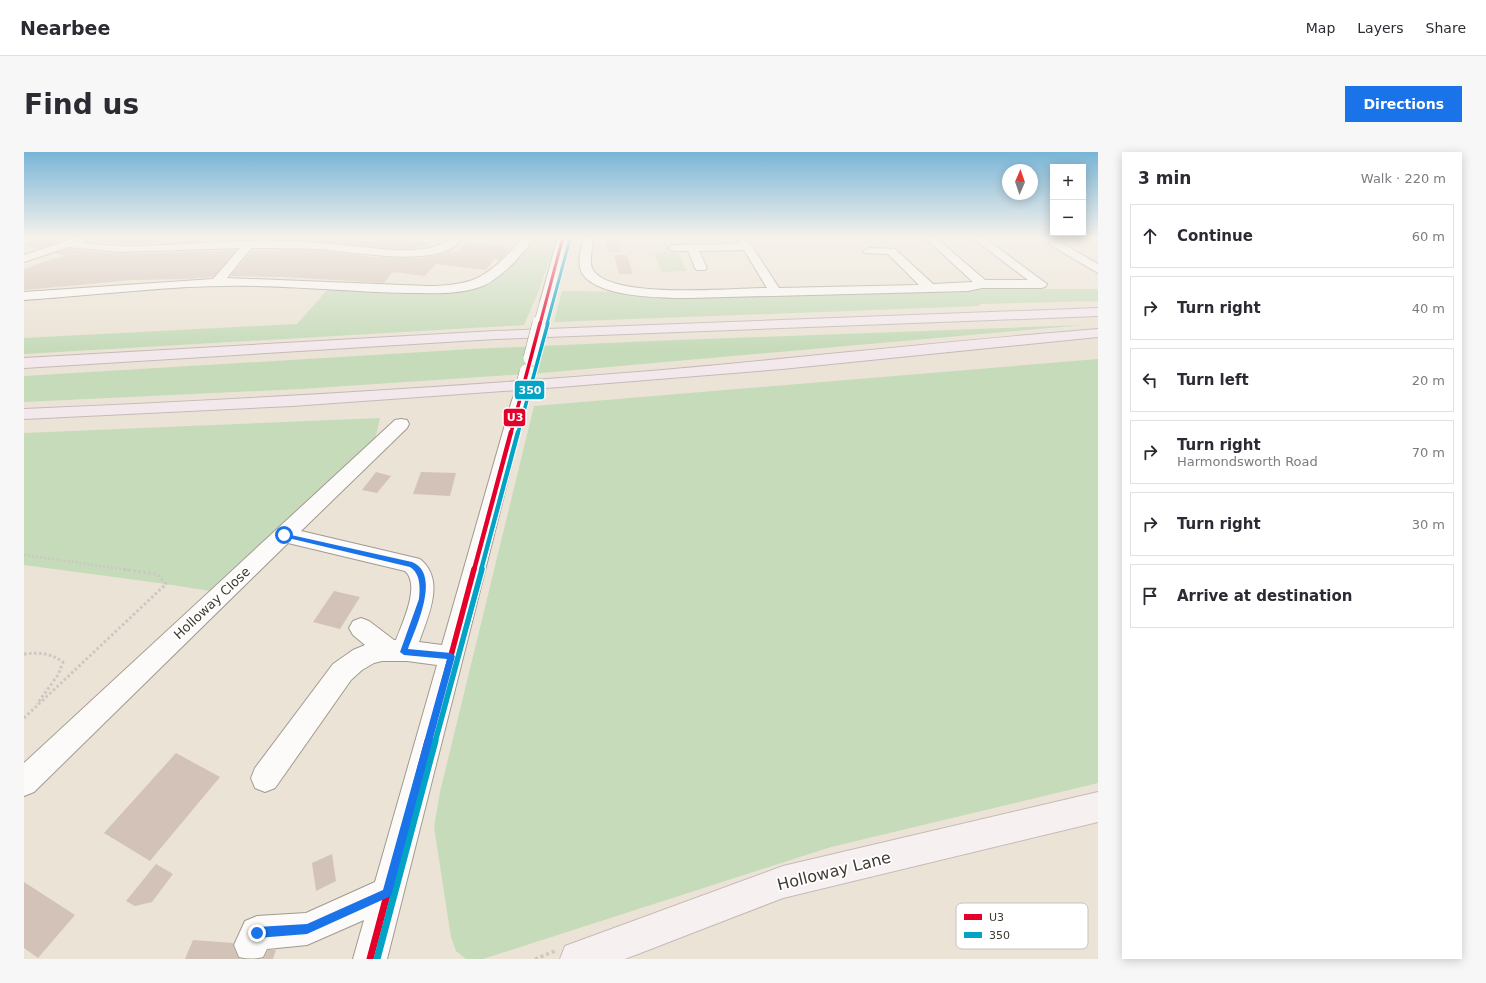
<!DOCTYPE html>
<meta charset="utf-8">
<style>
:root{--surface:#fff;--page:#f7f7f7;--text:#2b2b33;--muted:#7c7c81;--line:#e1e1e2;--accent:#1a73e8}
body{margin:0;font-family:"DejaVu Sans",sans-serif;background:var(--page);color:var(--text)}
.controls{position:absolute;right:12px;top:12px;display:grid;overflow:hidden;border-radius:0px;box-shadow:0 2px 10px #0003}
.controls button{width:36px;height:36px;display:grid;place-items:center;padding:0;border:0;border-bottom:1px solid var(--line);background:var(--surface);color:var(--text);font:20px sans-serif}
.compass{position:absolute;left:978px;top:12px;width:36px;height:36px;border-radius:50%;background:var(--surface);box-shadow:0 2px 10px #0003;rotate:2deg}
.stop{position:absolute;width:12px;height:12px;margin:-9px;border:3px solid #1a73e8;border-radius:50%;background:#fff}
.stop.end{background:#1a73e8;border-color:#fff;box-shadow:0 1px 4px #0008}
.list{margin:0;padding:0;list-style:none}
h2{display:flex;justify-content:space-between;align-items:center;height:52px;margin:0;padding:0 16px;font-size:17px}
h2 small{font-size:13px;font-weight:400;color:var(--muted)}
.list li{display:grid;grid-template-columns:26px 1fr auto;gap:12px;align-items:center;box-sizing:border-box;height:64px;margin:0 8px 8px;padding:0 8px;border:1px solid var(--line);border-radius:0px}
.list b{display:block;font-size:15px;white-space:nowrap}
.list p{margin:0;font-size:13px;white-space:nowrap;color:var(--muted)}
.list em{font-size:13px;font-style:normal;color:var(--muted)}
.icon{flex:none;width:22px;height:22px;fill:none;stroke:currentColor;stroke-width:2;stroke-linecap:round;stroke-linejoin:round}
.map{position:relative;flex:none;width:1074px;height:807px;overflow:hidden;border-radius:0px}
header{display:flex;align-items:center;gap:24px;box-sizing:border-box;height:56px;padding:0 20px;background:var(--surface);border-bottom:1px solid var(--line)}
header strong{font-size:19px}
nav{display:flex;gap:22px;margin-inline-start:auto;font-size:14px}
.intro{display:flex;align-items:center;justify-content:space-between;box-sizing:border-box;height:96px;padding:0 24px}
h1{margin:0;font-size:28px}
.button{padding:10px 18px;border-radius:0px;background:var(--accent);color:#fff;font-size:14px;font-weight:700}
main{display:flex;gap:24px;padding:0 24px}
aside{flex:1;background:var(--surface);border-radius:0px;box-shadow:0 2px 10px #0003}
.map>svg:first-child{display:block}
</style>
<header>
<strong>Nearbee</strong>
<nav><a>Map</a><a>Layers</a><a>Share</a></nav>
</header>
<div class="intro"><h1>Find us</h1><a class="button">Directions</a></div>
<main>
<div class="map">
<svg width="1074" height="807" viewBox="0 0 1074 807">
<rect width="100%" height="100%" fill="#ebe3d5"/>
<!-- green -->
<path fill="#c6dbba" d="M513 85H534L513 143 500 173 0 202V186L273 172 305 136 399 140 472 126 488 113Z
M630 100H654L662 119 637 120Z
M1001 133 1019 137H1074V149L957 152 954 154 530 170 538 139 611 140Z
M1059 173 517 221 277 237 0 250V224L448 197 628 189Z
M1074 207V631L807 695 459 807H442L432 799 427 785 410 675 416 640 510 254Z
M356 266 348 300 199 441 142 432 0 413V281Z"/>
<!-- building -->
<path fill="#d3c2b7" d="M19 85H50L15 97 0 92Z
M64 85H140L142 91H79L62 90 64 87Z
M156 85H338L405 91 400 95 378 97 256 87 149 91Z
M581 85H594L597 100H584Z
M440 91 486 95 476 108 470 107 462 118 412 112 401 124 369 120 360 131 259 125 206 124 228 98H295L350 105 394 106 414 103 423 99 432 100Z
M45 97 95 102 213 98 189 125 164 127 108 128 0 138V117L27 107 42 104 31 101Z
M590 103H603L609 122H595Z
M352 320 367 324 353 341 338 338Z
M397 320 432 321 426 344 389 342Z
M310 439 336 445 316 477 289 470Z
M152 601 196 625 126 709 80 681Z
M308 702 312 729 292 739 288 711Z
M132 712 149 722 128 750 111 754 102 749Z
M0 730 51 763 14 806 0 796Z
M169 788 209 791V794L214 806 217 807H161Z
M244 798H252L249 807H237L240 806Z"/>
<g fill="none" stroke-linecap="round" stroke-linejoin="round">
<!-- minor casing -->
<g stroke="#a19a90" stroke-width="2">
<path id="minor" d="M54 85H62L63 87 58 91C112 98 171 90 225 89 252 88 281 89 309 92 335 94 361 99 388 98 397 97 406 97 415 93 425 89 427 85 439 85 421 119 327 99 295 97 273 96 250 96 227 96L203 126 403 134C456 134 465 122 500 85H511C499 102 476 128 456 135 432 143 408 141 384 141 333 140 283 135 232 134 155 132 77 143 0 148V140L189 127 216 96 95 100 45 95 0 110V103Z
M534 85H544L528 150 527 153H517L516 150Z
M559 85H569C569 94 564 110 569 118 588 148 710 136 743 136L720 98 675 99 683 116 681 118H673L671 116 664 99H650L644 96 650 93 716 92 712 85H722L755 136 895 133 864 102 841 101 839 99 845 96 871 97 909 132 949 130 900 85H911L961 128H1004L947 85H959L1023 132 1021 135 1017 136H958L944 139 665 146C640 146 569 146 557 119 553 109 558 95 559 85Z
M1015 85H1027L1074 112V121L1016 87Z
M496 243 502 245 504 248 363 807H329L340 768 283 793 243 797 239 805C231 807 223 807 215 805L210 793 221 769 233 764 282 761 351 730 413 513 383 509H358L350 511 338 518 327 528 251 636 241 640 231 636 227 626 231 616 309 512 329 498 341 493 329 483 325 476 329 469 337 466 345 469 370 488H372C378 472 397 433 381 419L264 391 10 640 0 644V611L371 268 377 267 383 268 385 272 383 276 277 379 396 407C422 428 404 464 395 490L418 493 488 248 490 245Z"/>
</g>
<!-- major casing -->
<g stroke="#c6bab9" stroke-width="2">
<path id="major" d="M1074 640V670L759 746 601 807H536L541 794 759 714Z"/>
</g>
<!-- highway casing -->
<g stroke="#c6bab9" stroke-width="2">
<path id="highway" d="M1074 156V164L471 187 0 216V206L471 179Z
M1074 177V185L758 217 535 235 268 254 0 267V257C209 248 418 236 627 219 776 206 925 189 1074 177Z"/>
</g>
<!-- path-far2 -->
<path stroke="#cbc8c4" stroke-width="2.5" stroke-dasharray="2 2" stroke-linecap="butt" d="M0 403 105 418"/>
<!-- path-far1 -->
<path stroke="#cbc8c4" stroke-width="3" stroke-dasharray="2.5 2.5" stroke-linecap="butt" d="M0 502C15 500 26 501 39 510L34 523 13 552
M0 566 142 432 133 422 98 417"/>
<!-- path -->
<path stroke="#cbc8c4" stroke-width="3.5" stroke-dasharray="3 3" stroke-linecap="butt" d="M511 807 531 799"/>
<!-- minor -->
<use href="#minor" fill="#fcfbf9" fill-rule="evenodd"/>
<!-- major -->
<use href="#major" fill="#f6f0f1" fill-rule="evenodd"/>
<!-- highway -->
<use href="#highway" fill="#f3e9ed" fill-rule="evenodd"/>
<!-- minor-bridge-far1 casing -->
<g stroke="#a19a90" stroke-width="13" stroke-linecap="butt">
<path id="minor-bridge-far1" d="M516 172 522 150"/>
</g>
<!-- minor-bridge casing -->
<g stroke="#a19a90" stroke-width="16" stroke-linecap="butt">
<path id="minor-bridge" d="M507 206 516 171
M496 248 503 220"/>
</g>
<!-- minor-bridge-far1 -->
<use href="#minor-bridge-far1" stroke="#fcfbf9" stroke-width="12"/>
<!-- minor-bridge -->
<use href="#minor-bridge" stroke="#fcfbf9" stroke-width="15"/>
<!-- bus-1-far4 casing -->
<g stroke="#fff" stroke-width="4.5">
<path id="bus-1-far4" d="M516 172 539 85"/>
</g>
<!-- bus-1-far3 casing -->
<g stroke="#fff" stroke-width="5.5">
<path id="bus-1-far3" d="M487 281 516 171"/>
</g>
<!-- bus-1-far2 casing -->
<g stroke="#fff" stroke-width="7">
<path id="bus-1-far2" d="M450 418 487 280"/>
</g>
<!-- bus-1-far1 casing -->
<g stroke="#fff" stroke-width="8">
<path id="bus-1-far1" d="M404 590 450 417"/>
</g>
<!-- bus-1 casing -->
<g stroke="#fff" stroke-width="10">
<path id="bus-1" d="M346 807 404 589"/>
</g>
<!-- bus-2-far4 casing -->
<g stroke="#fff" stroke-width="4.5">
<path id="bus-2-far4" d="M523 172 546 87"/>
</g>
<!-- bus-2-far3 casing -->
<g stroke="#fff" stroke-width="5.5">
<path id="bus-2-far3" d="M494 281 524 171"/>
</g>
<!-- bus-2-far2 casing -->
<g stroke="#fff" stroke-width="7">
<path id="bus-2-far2" d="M457 418 494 280"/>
</g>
<!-- bus-2-far1 casing -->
<g stroke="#fff" stroke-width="8">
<path id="bus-2-far1" d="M411 590 458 417"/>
</g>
<!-- bus-2 casing -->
<g stroke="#fff" stroke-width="10">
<path id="bus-2" d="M353 807 411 589"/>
</g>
<!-- bus-1-far4 -->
<use href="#bus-1-far4" stroke="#e4002b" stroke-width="3"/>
<!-- bus-1-far3 -->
<use href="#bus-1-far3" stroke="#e4002b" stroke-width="3.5"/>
<!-- bus-1-far2 -->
<use href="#bus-1-far2" stroke="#e4002b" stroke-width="4.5"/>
<!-- bus-1-far1 -->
<use href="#bus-1-far1" stroke="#e4002b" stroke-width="5.5"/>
<!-- bus-1 -->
<use href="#bus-1" stroke="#e4002b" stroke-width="7"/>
<!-- bus-2-far4 -->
<use href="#bus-2-far4" stroke="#03a3c6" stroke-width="3"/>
<!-- bus-2-far3 -->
<use href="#bus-2-far3" stroke="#03a3c6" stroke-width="3.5"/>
<!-- bus-2-far2 -->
<use href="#bus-2-far2" stroke="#03a3c6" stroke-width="4.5"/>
<!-- bus-2-far1 -->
<use href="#bus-2-far1" stroke="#03a3c6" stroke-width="5.5"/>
<!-- bus-2 -->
<use href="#bus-2" stroke="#03a3c6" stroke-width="7"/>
</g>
<!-- sky -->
<linearGradient id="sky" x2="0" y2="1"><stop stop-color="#79b5d6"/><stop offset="0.43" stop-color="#f6f2ec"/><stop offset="1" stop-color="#f6f2ec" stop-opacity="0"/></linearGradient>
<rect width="1074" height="198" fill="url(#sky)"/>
<!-- route -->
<path fill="#1a73e8" d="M258 381 388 410C418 422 391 477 384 497L427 501 431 504 367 744 283 782 233 786 230 784 228 781 230 777 233 775 283 772 359 738 423 507 380 503 376 500 395 447C396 436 397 422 386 415L260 385 258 384Z"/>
<g text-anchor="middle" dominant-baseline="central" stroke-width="3.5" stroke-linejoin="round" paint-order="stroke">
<!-- street labels -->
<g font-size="13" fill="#3f392f" stroke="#fff">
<text transform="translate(188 451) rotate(-43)">Holloway Close</text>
</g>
<!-- near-street labels -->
<g font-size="16" fill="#3f392f" stroke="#fff">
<text transform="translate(810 719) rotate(-14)">Holloway Lane</text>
</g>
</g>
<!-- legend -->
<rect x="932" y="751" width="132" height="46" rx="6" fill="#fff" stroke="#c5c4c1" stroke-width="1"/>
<rect x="940" y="762" width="18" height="6" fill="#e4002b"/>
<rect x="940" y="780" width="18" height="6" fill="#03a3c6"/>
<g font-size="11" fill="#3f392f">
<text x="965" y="769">U3</text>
<text x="965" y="787">350</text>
</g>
<g stroke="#fff" stroke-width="1.5">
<rect x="490" y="228" width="31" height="20" rx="4" fill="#03a3c6"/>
<rect x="479" y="256" width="23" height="19" rx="4" fill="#e4002b"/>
</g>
<g font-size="11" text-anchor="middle" font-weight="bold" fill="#fff">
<text x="506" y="242">350</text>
<text x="491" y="269">U3</text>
</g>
</svg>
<div class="controls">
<button>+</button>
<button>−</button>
</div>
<svg class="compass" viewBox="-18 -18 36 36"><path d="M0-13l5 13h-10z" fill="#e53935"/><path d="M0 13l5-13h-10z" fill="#7c7c81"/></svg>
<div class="stop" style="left:260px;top:383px"></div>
<div class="stop end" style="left:233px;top:781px"></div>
</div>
<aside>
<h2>3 min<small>Walk · 220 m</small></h2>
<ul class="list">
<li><svg class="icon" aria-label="ahead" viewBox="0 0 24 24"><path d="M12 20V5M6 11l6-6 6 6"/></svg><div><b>Continue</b></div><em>60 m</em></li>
<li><svg class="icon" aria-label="right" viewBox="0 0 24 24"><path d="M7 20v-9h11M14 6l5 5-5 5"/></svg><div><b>Turn right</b></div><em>40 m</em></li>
<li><svg class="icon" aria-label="left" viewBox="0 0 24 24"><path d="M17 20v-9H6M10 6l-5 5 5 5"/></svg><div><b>Turn left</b></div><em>20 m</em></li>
<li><svg class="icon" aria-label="right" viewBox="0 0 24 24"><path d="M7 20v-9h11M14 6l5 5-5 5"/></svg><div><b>Turn right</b><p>Harmondsworth Road</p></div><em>70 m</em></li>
<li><svg class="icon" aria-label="right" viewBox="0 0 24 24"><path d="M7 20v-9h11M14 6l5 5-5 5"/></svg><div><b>Turn right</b></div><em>30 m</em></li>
<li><svg class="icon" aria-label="arrive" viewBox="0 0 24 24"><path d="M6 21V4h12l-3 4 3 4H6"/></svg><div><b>Arrive at destination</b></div></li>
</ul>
</aside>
</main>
